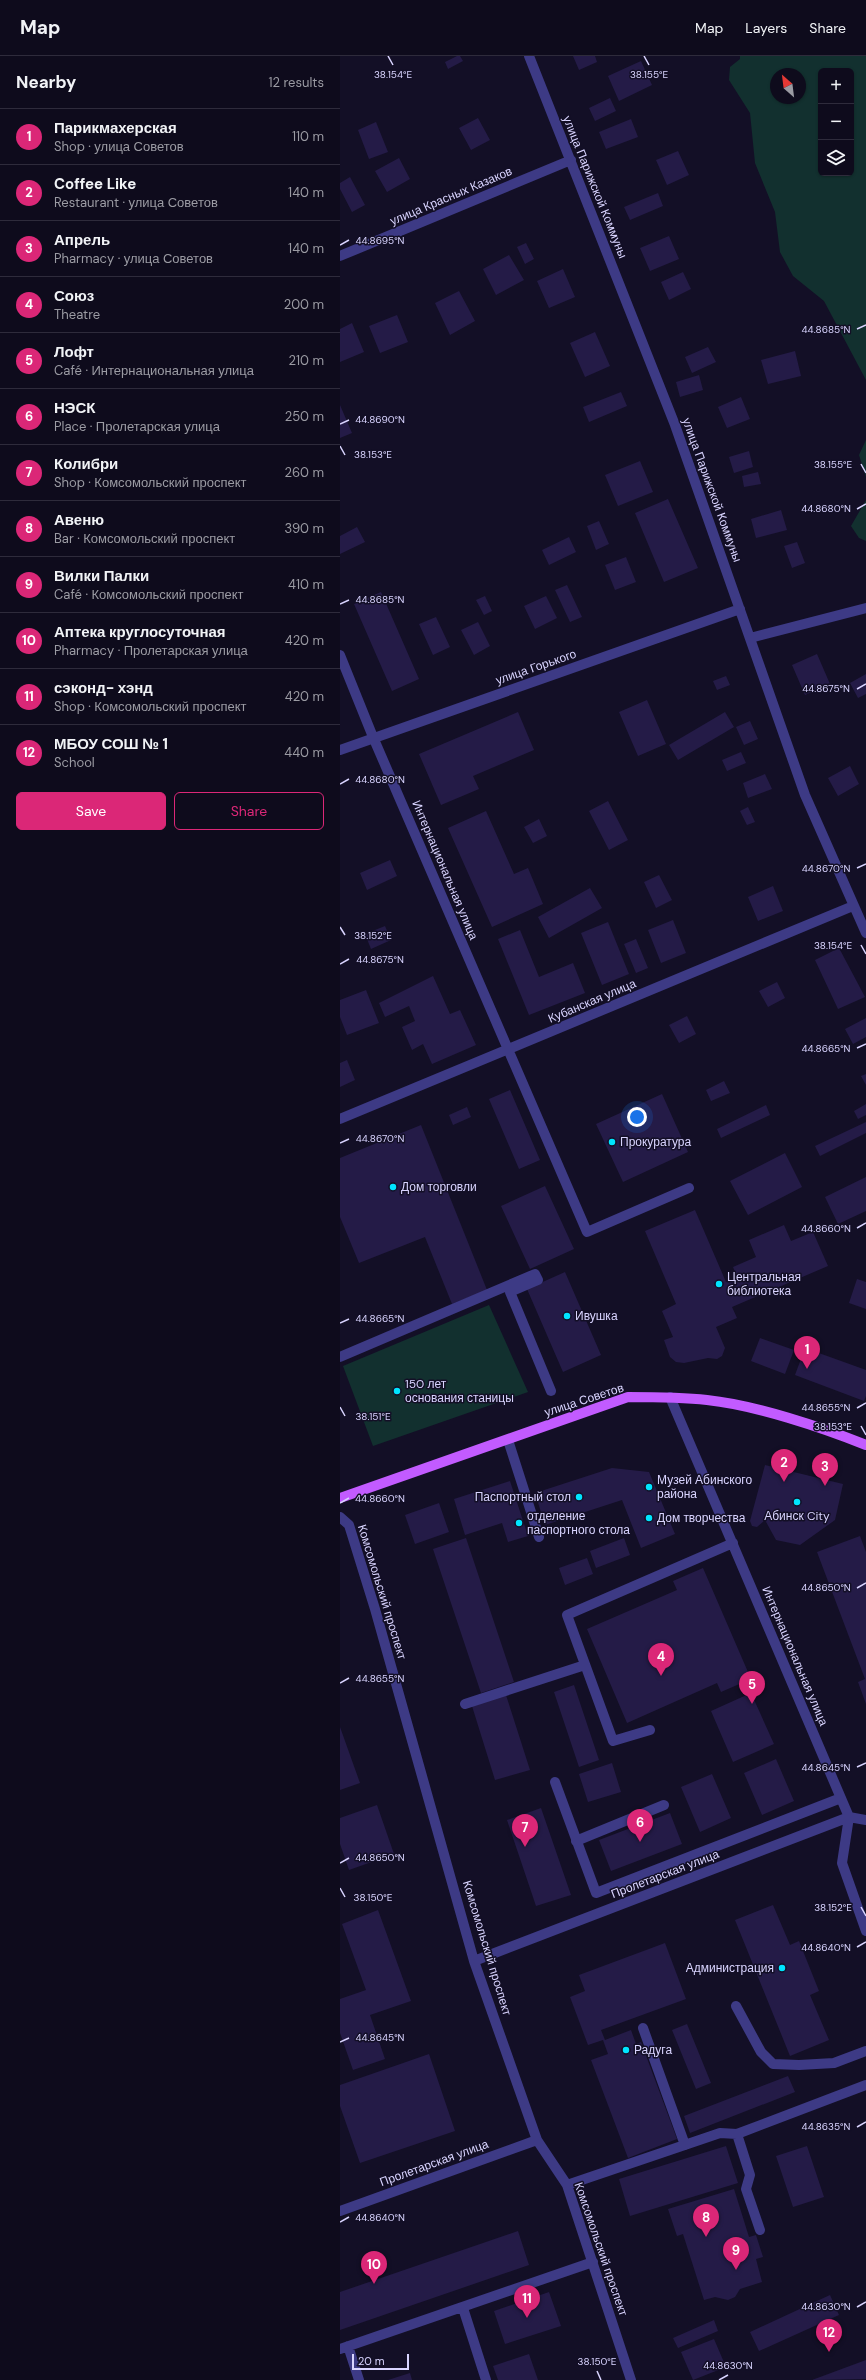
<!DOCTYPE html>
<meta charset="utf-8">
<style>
:root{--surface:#0e0b1c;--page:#1c1929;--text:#f1f3f6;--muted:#9b9ba3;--line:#2e2b3b;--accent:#db2777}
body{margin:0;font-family:"DM Sans",sans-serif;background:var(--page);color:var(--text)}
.controls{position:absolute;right:12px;top:12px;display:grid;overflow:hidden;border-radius:6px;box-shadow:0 1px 3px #0004}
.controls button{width:36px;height:36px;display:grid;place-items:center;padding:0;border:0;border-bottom:1px solid var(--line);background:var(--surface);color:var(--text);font:20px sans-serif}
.compass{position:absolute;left:430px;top:12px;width:36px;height:36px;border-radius:50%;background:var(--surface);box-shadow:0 1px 3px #0004;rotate:332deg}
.scale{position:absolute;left:12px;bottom:10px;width:57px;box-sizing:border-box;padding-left:4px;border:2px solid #d9d4ff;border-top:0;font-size:11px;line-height:14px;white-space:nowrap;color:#d9d4ff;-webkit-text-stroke:3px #130f26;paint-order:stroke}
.you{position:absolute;left:297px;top:1061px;width:14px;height:14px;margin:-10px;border:3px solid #fff;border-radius:50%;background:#1a73e8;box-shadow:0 0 0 6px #1a73e833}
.badge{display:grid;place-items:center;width:26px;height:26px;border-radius:50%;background:var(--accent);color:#fff;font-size:13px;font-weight:700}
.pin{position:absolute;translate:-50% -33px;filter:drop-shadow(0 1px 2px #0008)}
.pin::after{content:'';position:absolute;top:21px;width:14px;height:12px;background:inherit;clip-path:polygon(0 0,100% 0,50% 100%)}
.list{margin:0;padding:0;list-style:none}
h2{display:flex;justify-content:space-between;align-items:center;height:52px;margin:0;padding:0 16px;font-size:17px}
h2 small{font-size:13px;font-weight:400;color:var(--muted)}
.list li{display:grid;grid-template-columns:26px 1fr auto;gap:12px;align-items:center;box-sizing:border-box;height:56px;padding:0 16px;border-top:1px solid var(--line)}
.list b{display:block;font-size:15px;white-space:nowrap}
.list p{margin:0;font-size:13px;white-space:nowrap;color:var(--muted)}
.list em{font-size:13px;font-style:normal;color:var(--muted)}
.actions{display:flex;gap:8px;padding:12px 16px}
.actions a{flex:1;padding:9px 0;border:1px solid var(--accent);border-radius:6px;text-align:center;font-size:14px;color:var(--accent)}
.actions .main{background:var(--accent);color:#fff}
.icon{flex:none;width:22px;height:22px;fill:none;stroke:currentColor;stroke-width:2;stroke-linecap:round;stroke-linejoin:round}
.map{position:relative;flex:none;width:526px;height:2324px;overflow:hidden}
header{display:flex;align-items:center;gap:24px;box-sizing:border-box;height:56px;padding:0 20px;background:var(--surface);border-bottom:1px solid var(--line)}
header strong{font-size:19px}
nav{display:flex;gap:22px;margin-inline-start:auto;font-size:14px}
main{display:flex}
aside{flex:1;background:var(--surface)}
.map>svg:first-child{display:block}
</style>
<header>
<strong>Map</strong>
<nav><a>Map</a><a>Layers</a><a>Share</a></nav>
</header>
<main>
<aside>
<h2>Nearby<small>12 results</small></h2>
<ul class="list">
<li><span class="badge">1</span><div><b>Парикмахерская</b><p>Shop · улица Советов</p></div><em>110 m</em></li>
<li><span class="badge">2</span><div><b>Coffee Like</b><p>Restaurant · улица Советов</p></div><em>140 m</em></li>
<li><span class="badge">3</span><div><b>Апрель</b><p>Pharmacy · улица Советов</p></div><em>140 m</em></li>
<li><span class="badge">4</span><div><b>Союз</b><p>Theatre</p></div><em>200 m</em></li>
<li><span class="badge">5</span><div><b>Лофт</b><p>Café · Интернациональная улица</p></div><em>210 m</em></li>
<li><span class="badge">6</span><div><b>НЭСК</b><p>Place · Пролетарская улица</p></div><em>250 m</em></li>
<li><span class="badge">7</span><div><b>Колибри</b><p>Shop · Комсомольский проспект</p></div><em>260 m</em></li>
<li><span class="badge">8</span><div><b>Авеню</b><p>Bar · Комсомольский проспект</p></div><em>390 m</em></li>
<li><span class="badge">9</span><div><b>Вилки Палки</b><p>Café · Комсомольский проспект</p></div><em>410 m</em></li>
<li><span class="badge">10</span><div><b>Аптека круглосуточная</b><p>Pharmacy · Пролетарская улица</p></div><em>420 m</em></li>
<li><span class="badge">11</span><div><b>сэконд- хэнд</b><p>Shop · Комсомольский проспект</p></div><em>420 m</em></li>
<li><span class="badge">12</span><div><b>МБОУ СОШ № 1</b><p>School</p></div><em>440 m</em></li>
</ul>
<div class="actions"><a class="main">Save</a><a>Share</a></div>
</aside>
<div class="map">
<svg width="526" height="2324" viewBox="0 0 526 2324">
<rect width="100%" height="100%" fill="#130f26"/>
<!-- green -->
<path fill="#12302f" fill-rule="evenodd" d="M400 0H526V324L484 245 453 220 440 196 435 156 415 107 410 57 389 24 390 11 400 3ZM481 15H511V117H481ZM436 18H460V42H436Z
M526 384V421L519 399Z
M526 444V485L519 482 511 470Z
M149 1249 188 1336 33 1390 3 1310Z"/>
<!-- building -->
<path fill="#241b47" d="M117 0H120L123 5 108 13 105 6Z
M233 0H255L257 6 239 14Z
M301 5 312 29 279 45 268 20Z
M270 42 276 55 255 65 249 52Z
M138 62 150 84 131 94 119 72Z
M291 63 298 81 266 93 259 76Z
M36 66 48 96 29 103 18 74Z
M338 95 349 119 327 129 316 104Z
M59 102 70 123 47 136 35 115Z
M10 121 25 149 12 156 0 133V127Z
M318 137 323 150 290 164 284 151Z
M329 180 339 203 310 215 300 192Z
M186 187 194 203 185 208 177 191Z
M169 199 184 224 156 239 143 213Z
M223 213 235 241 209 252 197 225Z
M343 216 351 233 329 244 321 226Z
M119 235 135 265 110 279 95 247Z
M57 259 68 286 40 297 29 270Z
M12 267 24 296 0 306V273Z
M255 276 270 310 245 321 230 287Z
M368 291 376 306 352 317 345 301Z
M455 295 461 320 428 328 421 304Z
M359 319 363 334 340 341 336 326Z
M281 336 287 350 249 366 243 351Z
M401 341 410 363 387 372 378 351Z
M0 349 12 377 0 382Z
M409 395 413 411 394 417 389 401Z
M300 405 313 436 278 450 265 419Z
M418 416 421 428 404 431 402 420Z
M328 443 358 512 324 526 295 457Z
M441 454 447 474 416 482 411 463Z
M259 465 269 488 256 494 247 470Z
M17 471 25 486 0 498V480Z
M229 481 236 496 209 509 202 494Z
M457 486 465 507 452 512 444 490Z
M286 501 296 526 275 534 265 509Z
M227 529 242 561 230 566 215 534Z
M41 536 79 623 52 635 14 548Z
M145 540 152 555 144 559 136 544Z
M206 540 217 562 195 573 184 550Z
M96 561 110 591 93 599 79 568Z
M138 566 150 590 134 599 121 574Z
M477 598 490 628 465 639 452 609Z
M526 618V638L518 642 510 627Z
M386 620 390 629 377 634 373 625Z
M307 644 326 688 298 700 279 656Z
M178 656 194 694 133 720 139 733 101 749 79 698Z
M385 656 394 671 338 704 329 689Z
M410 665 418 683 404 689 396 671Z
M401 696 406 707 387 715 382 704Z
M510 710 519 728 498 740 488 722Z
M425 718 432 733 408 742 403 727Z
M268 745 288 784 269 794 249 755Z
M408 751 415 766 407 769 400 755Z
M146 755 174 818 188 812 203 848 152 871 108 772Z
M199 763 207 780 193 787 184 771Z
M50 804 57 820 27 834 20 817Z
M319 819 332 844 316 852 304 826Z
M433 830 443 855 418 865 408 841Z
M250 832 262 852 209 882 198 861Z
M333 864 346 897 321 907 308 874Z
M268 866 289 918 262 929 241 877Z
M45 870 51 884 31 893 25 878Z
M180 874 199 921 233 907 245 937 189 959 158 883Z
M296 883 308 912 296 917 284 888Z
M499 892 525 941 498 953 475 904Z
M93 920 110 958 120 954 136 989 92 1008 83 988 72 994 62 971 75 965 69 950 45 961 39 947Z
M437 926 445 942 428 951 419 935Z
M26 934 39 967 7 979 0 961V944Z
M347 960 356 978 339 987 329 969Z
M526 962V981L513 988 505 973Z
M7 1004 15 1024 0 1031V1007Z
M526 1018V1029L521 1020Z
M384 1025 390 1037 371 1045 366 1034Z
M170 1034 200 1104 179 1113 149 1043Z
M322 1038 348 1096 283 1126 256 1068Z
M526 1048V1059L518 1063 514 1055Z
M426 1049 430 1059 381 1082 377 1073Z
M127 1051 131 1061 113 1069 109 1059Z
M526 1066V1077L480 1100 475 1090Z
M81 1069 147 1234 112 1248 85 1181 19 1207 0 1161V1102Z
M445 1097 462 1131 408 1159 390 1125Z
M526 1121V1155L498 1168 485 1141Z
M205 1130 234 1193 190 1213 161 1150Z
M355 1154 386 1226 397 1221 393 1211 416 1201 409 1184 444 1169 451 1185 473 1176 488 1210 392 1251 397 1262 376 1271 385 1292 382 1300 377 1303 368 1302 344 1307 336 1306 330 1301 324 1284 333 1281 322 1255 336 1248 305 1175Z
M225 1216 261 1299 223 1316 187 1233Z
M517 1223 526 1226V1253L509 1247Z
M420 1282 454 1294 445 1318 411 1305Z
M465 1292 526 1314V1340L524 1345 455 1319Z
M425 1409 503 1428 495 1464 460 1489 436 1484 425 1464 417 1471 412 1470 410 1465Z
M272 1412 309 1416 335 1478 301 1492 282 1444 205 1469 195 1437Z
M170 1425 188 1480 168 1486 162 1467 125 1479 114 1443Z
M99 1447 109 1476 75 1488 65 1459Z
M520 1480 526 1496V1648L518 1626 525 1623 477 1496Z
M126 1482 174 1626 141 1637 93 1493Z
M284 1482 290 1499 256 1512 250 1495Z
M247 1502 253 1518 225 1529 219 1512Z
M363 1512 411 1623 381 1636 377 1627 287 1667 247 1573 337 1534 333 1525Z
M234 1629 259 1704 239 1711 214 1636Z
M411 1637 434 1688 393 1706 371 1655Z
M166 1639 190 1714 155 1724 132 1650Z
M0 1671 20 1727 0 1734Z
M436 1703 454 1745 422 1759 404 1717Z
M272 1707 281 1736 248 1746 239 1718Z
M372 1718 391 1762 360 1776 341 1731Z
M37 1749 54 1798 9 1814 0 1788V1762Z
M201 1752 231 1839 196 1850 167 1764Z
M330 1757 342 1788 271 1815 259 1784Z
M433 1849 450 1889 459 1885 479 1935 470 1939 489 1984 450 2000 395 1864Z
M38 1854 71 1945 30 1959 45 2003 13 2014 0 1977V1943L26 1934 2 1868Z
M325 1887 346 1943 261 1974 265 1984 291 1974 296 1988 301 1986 337 2083 288 2102 251 2004 268 1998 263 1984 248 1989 230 1941 245 1935 239 1919Z
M347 1968 371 2027 356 2033 332 1974Z
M89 1998 115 2075 20 2107 0 2050V2029Z
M448 2020 455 2036 350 2077 344 2060Z
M386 2090 398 2127 290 2160 279 2123Z
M467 2090 484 2141 453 2151 436 2100Z
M394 2133 409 2181 416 2179 423 2201 416 2203 422 2226 400 2233 395 2241 388 2244 375 2241 364 2244 343 2178 337 2180 328 2153Z
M178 2175 189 2209 0 2274V2236Z
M209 2236 221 2270 165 2288 154 2255Z
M490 2239 499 2259 419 2295 410 2276Z
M374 2264 378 2275 338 2292 333 2282Z
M374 2283 386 2311 353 2324 341 2296Z
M189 2298 198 2324H158L153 2310Z
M526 2304V2323L472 2324Z
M70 2317 72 2324H48Z"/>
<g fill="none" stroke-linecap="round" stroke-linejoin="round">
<!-- minor -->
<path stroke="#3d3a85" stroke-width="10" d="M189 0 335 369 465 739 526 877
M0 200 231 104
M410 582 526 552
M0 599 33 681 247 1176 349 1132
M0 694 400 553
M0 1063 513 850
M0 1301 195 1218 198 1224 170 1236 211 1335
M330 1341 509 1761 502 1807 526 1875
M168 1384 199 1481
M0 1461 9 1469 35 1553 134 1905 197 2084 227 2129 291 2324
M125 1648 245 1609
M310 1674 273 1685 227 1559 393 1487
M215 1726 256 1837 501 1742
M236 1785 324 1749
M134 1905 509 1761 526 1764
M396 1950 421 1996 433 2008 459 2009 494 2007 526 1995
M303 1972 345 2089
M397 2078 410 2119 406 2133 420 2174
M227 2129 380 2077 397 2078 526 2029
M0 2155 197 2084
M123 2252 146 2324
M8 2290 19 2324
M0 2293 253 2206"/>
<!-- major -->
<path stroke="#c25bff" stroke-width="10" d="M0 1442 288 1341C315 1341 341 1341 367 1344 415 1349 481 1371 526 1389"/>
</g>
<!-- ticks -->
<path fill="none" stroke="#d9d4ff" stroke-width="1.5" d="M48 0 53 9M304 0 309 9M0 189 9 184M517 273 526 269M0 368 9 364M0 390 5 399M521 408 526 417M517 453 526 448M0 548 9 544M517 633 526 628M0 728 9 723M517 812 526 808M0 871 5 879M521 889 526 898M0 908 9 903M517 992 526 988M0 1087 9 1083M517 1172 526 1167M0 1267 9 1263M0 1351 5 1360M517 1352 526 1347M521 1370 526 1379M0 1447 9 1442M517 1532 526 1527M0 1627 9 1622M517 1711 526 1707M0 1807 9 1802M0 1832 5 1841M521 1851 526 1860M517 1891 526 1886M0 1986 9 1982M517 2071 526 2066M0 2166 9 2161M517 2251 526 2246M257 2315 261 2324M379 2324 388 2319"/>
<!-- markers -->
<g fill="#00e5ff" stroke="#130f26" stroke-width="1.5">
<circle cx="272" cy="1086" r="4"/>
<circle cx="53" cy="1131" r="4"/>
<circle cx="379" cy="1228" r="4"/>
<circle cx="227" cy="1260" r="4"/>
<circle cx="57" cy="1335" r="4"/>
<circle cx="309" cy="1431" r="4"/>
<circle cx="239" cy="1441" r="4"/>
<circle cx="457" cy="1446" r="4"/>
<circle cx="309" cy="1462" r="4"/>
<circle cx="179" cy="1467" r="4"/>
<circle cx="442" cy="1912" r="4"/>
<circle cx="286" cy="1994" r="4"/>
</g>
<g text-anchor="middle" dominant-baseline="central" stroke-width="3" stroke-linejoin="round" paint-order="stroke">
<!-- street labels -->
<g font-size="12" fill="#d9d4ff" stroke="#130f26">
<text transform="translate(255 131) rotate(68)">улица Парижской Коммуны</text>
<text transform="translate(111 140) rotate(-23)">улица Красных Казаков</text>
<text transform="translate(372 434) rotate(70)">улица Парижской Коммуны</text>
<text transform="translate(196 611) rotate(-19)">улица Горького</text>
<text transform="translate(105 814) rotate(67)">Интернациональная улица</text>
<text transform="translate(252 945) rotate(-23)">Кубанская улица</text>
<text transform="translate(244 1344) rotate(-18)">улица Советов</text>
<text transform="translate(42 1536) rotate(73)">Комсомольский проспект</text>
<text transform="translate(455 1600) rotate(67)">Интернациональная улица</text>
<text transform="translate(325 1818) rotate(-21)">Пролетарская улица</text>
<text transform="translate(147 1892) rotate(73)">Комсомольский проспект</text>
<text transform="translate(94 2107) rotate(-20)">Пролетарская улица</text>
<text transform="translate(261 2193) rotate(71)">Комсомольский проспект</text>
</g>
<!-- poi labels -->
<g font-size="12" fill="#d9d4ff" stroke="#130f26" text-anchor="start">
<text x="280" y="1086">Прокуратура</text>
<text x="61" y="1131">Дом торговли</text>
<text x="387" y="1221">Центральная<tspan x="387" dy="14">библиотека</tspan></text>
<text x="235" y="1260">Ивушка</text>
<text x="65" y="1328">150 лет<tspan x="65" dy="14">основания станицы</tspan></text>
<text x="317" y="1424">Музей Абинского<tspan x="317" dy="14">района</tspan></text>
<text x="231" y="1441" text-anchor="end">Паспортный стол</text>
<text x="187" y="1460">отделение<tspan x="187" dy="14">паспортного стола</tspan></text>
<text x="457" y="1460" text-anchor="middle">Абинск City</text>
<text x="317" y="1462">Дом творчества</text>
<text x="434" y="1912" text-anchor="end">Администрация</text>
<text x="294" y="1994">Радуга</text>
</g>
</g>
<g font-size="10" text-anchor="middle" fill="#d9d4ff" stroke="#130f26" stroke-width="3" stroke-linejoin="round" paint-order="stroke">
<text x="53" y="22">38.154°E</text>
<text x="309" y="22">38.155°E</text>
<text x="40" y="188">44.8695°N</text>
<text x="486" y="277">44.8685°N</text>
<text x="40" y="367">44.8690°N</text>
<text x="33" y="402">38.153°E</text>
<text x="493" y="412">38.155°E</text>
<text x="486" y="456">44.8680°N</text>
<text x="40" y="547">44.8685°N</text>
<text x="486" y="636">44.8675°N</text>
<text x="40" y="727">44.8680°N</text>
<text x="486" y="816">44.8670°N</text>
<text x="33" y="883">38.152°E</text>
<text x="493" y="893">38.154°E</text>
<text x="40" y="907">44.8675°N</text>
<text x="486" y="996">44.8665°N</text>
<text x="40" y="1086">44.8670°N</text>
<text x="486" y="1176">44.8660°N</text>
<text x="40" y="1266">44.8665°N</text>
<text x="486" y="1355">44.8655°N</text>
<text x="33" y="1364">38.151°E</text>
<text x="493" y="1374">38.153°E</text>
<text x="40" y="1446">44.8660°N</text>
<text x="486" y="1535">44.8650°N</text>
<text x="40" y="1626">44.8655°N</text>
<text x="486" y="1715">44.8645°N</text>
<text x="40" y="1805">44.8650°N</text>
<text x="33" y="1845">38.150°E</text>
<text x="493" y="1855">38.152°E</text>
<text x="486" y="1895">44.8640°N</text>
<text x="40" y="1985">44.8645°N</text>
<text x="486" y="2074">44.8635°N</text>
<text x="40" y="2165">44.8640°N</text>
<text x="486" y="2254">44.8630°N</text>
<text x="257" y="2309">38.150°E</text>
<text x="388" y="2313">44.8630°N</text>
</g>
</svg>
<div class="controls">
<button>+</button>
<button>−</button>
<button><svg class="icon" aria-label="layers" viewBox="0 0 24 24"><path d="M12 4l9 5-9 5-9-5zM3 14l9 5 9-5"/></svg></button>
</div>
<svg class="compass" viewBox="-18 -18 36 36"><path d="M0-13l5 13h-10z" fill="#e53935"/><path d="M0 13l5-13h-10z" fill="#9b9ba3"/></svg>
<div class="scale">20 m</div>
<div class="you"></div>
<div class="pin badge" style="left:467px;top:1313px">1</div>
<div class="pin badge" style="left:444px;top:1426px">2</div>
<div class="pin badge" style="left:485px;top:1430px">3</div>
<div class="pin badge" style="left:321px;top:1620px">4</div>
<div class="pin badge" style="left:412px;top:1648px">5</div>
<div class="pin badge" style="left:300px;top:1786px">6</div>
<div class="pin badge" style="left:185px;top:1791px">7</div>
<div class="pin badge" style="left:366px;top:2181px">8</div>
<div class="pin badge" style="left:396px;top:2214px">9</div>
<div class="pin badge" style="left:34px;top:2228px">10</div>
<div class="pin badge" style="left:187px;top:2262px">11</div>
<div class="pin badge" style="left:489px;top:2296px">12</div>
</div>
</main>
